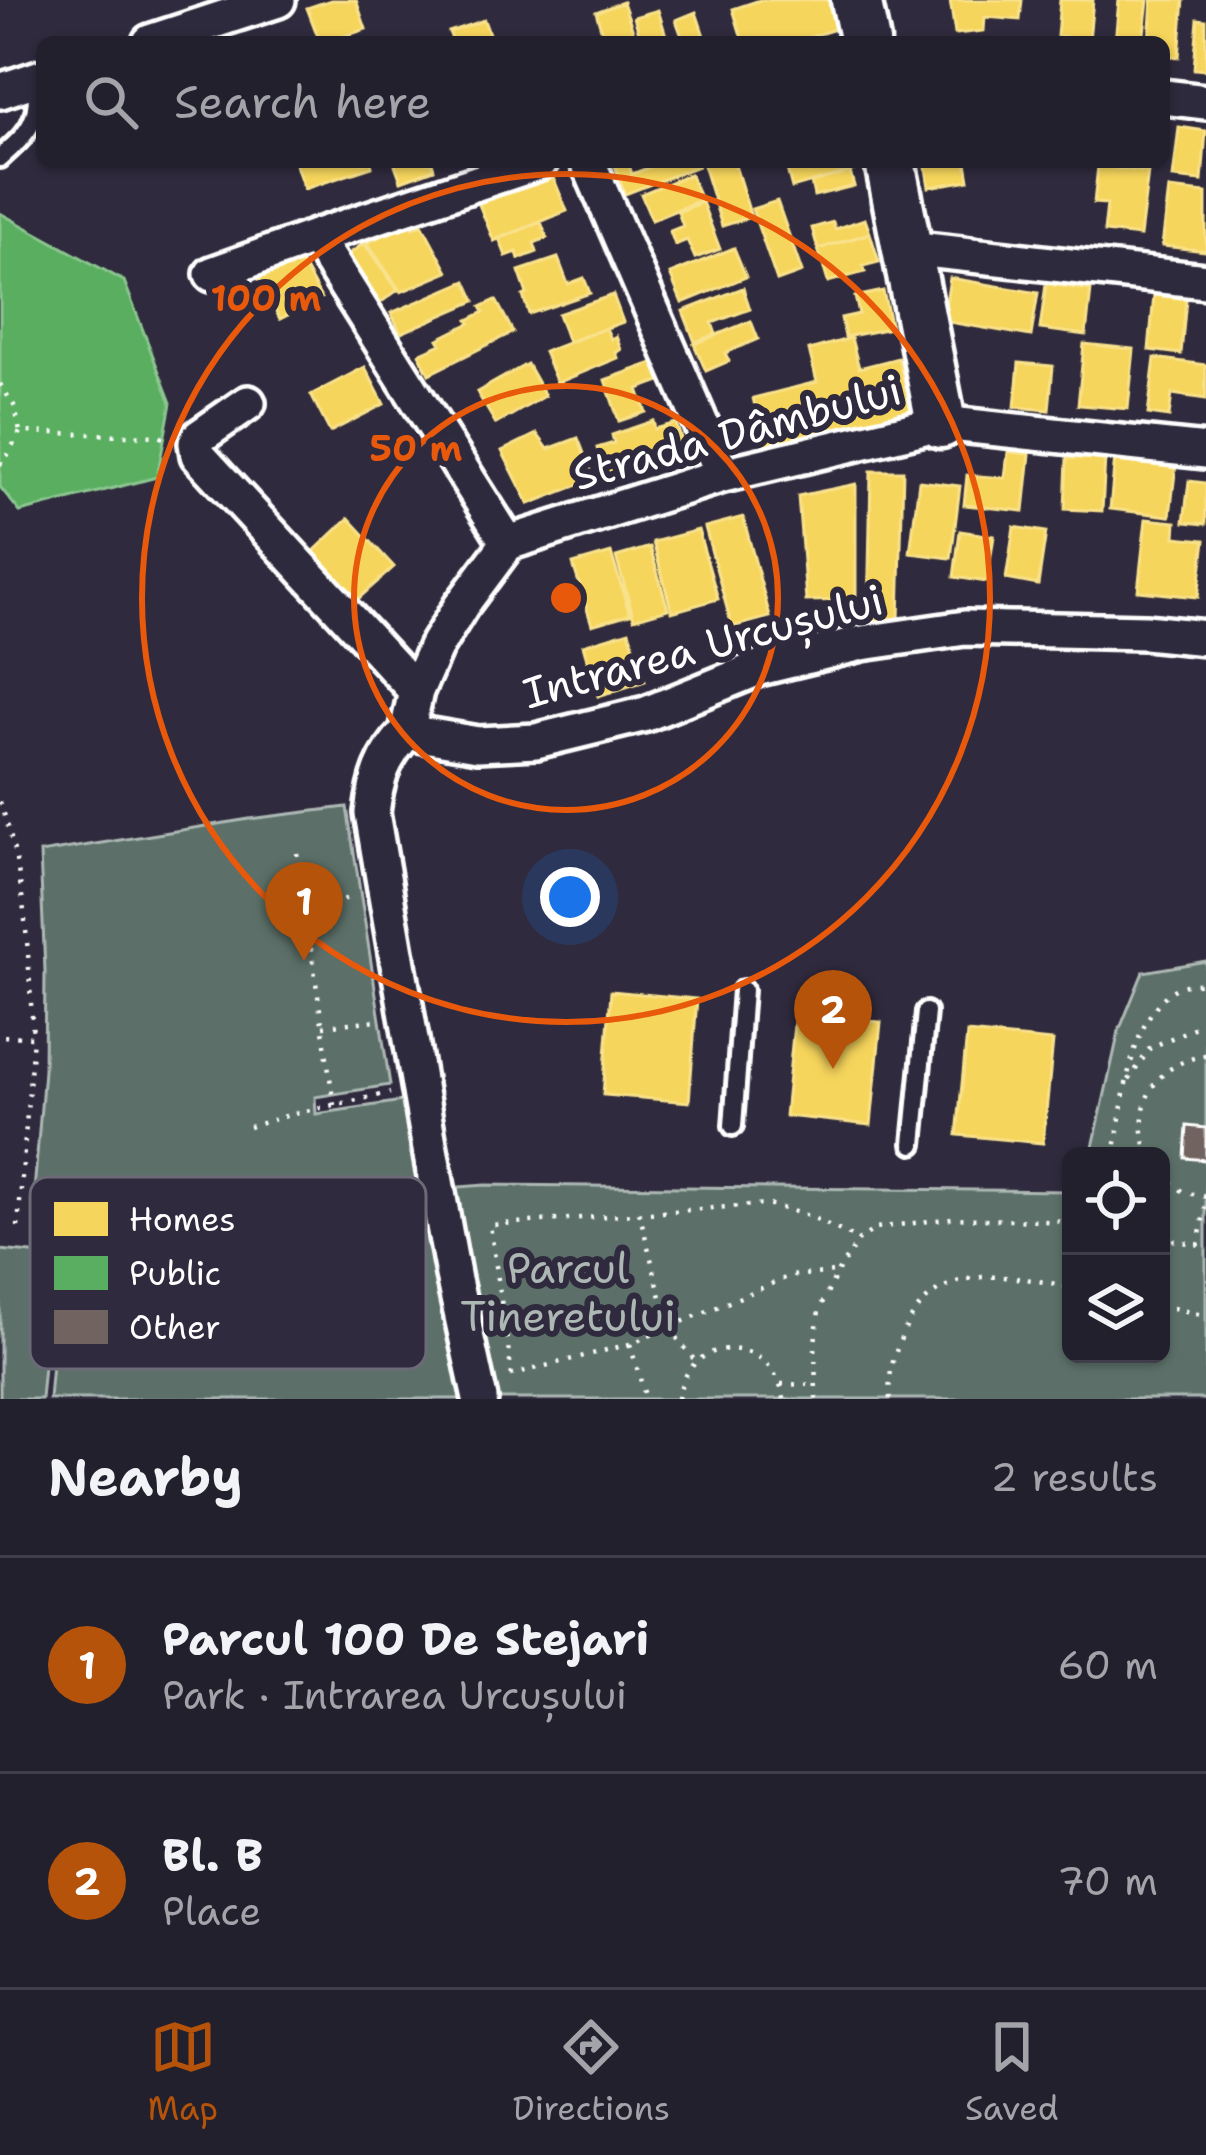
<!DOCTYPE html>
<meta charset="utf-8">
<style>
:root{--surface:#23202e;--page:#2b2836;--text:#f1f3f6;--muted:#a3a3aa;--line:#403e4a;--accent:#b45309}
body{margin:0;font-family:"Shantell Sans",sans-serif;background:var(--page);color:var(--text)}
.controls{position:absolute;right:36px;bottom:36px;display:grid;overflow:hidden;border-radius:18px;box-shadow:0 3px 9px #0004}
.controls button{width:108px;height:108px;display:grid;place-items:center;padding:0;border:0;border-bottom:3px solid var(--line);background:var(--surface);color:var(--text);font:60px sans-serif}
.you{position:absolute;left:570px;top:897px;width:42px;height:42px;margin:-30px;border:9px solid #fff;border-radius:50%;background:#1a73e8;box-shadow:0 0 0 18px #1a73e833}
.badge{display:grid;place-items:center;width:78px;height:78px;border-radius:50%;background:var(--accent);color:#fff;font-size:39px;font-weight:700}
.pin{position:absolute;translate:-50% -99px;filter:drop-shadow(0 3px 6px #0008)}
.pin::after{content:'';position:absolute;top:63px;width:42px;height:36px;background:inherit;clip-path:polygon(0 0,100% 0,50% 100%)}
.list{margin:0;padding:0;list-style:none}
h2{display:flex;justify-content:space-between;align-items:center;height:156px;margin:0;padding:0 48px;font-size:51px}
h2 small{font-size:39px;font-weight:400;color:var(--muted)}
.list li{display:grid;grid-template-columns:78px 1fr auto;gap:36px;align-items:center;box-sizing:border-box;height:216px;padding:0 48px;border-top:3px solid var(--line)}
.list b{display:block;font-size:45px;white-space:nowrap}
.list p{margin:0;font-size:39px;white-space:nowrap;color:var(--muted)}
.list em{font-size:39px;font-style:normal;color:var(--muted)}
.icon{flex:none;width:66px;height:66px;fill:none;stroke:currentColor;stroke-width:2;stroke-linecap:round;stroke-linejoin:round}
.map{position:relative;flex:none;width:1206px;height:1399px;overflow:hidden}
.search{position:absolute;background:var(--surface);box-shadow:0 3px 9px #0004;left:36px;right:36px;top:36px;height:132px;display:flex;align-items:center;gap:30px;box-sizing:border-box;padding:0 42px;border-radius:18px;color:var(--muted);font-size:45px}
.sheet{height:588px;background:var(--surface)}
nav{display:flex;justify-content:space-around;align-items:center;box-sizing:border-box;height:168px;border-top:3px solid var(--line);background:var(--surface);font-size:33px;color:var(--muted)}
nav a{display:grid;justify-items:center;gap:6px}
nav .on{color:var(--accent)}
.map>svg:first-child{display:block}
</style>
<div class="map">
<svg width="1206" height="1399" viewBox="0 0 1206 1399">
<rect width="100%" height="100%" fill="#2f2a3d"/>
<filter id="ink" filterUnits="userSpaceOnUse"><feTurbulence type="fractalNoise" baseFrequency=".00833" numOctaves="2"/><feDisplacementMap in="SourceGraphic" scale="24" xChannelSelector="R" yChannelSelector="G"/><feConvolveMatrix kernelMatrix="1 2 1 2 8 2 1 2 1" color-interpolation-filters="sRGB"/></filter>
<g filter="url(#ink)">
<!-- green -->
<path fill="#5b7069" stroke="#adb8b4" stroke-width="3" d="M347 807 390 1085 315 1097 316 1114 409 1100 456 1383 468 1381 432 1189 485 1185 1071 1191V1354H1161V1156H1091L1119 1031 1143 972 1206 961V1399H49L63 1229 33 1204 44 1070 45 971 40 853 249 819Z
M0 1250 54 1255 41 1399H0Z"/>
<!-- homes -->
<path fill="#f6d55c" stroke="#f9e28d" stroke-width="3" d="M331 0H356L366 29 327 42H320L307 8Z
M760 0H837L845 26 794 42H743L733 9Z
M950 0H1022L1020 20 985 17 984 31 955 34Z
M1060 0H1093L1089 40 1057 36Z
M1119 0H1148L1143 42H1115Z
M1152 0H1184L1179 57 1164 56V42H1149Z
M623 2 637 42H605L596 12Z
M658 10 668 42H642L634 17Z
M696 12 706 42H684L676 20Z
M1198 19 1206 20V70L1194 69Z
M484 20 492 42H453L449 32Z
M1179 127 1206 131 1202 181 1173 178Z
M295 162H371L372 167 304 189Z
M394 162H432L434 169 401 181Z
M628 162 632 174 663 162H697L698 166 625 194 615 166Z
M702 162H734L751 217 722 226Z
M785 162H855L858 169 792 188Z
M925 162H966L969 180 929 187Z
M1098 166 1148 172 1140 236 1104 232 1107 204 1094 203Z
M551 172 567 211 494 241 478 202Z
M850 172 854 186 814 196 811 182Z
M690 174 701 200 652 220 641 194Z
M1169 189 1206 193V251L1162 246Z
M777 201 802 272 777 281 752 209Z
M702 202 720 249 695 258 687 240 675 245 670 231 683 226 678 212Z
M865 219 870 233 818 249 812 228 833 222 835 229Z
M411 222 413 228 422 224 448 272 401 292 367 243Z
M541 222 547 238 534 243 537 252 519 259 517 252 506 256 499 238Z
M870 233 879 262 863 266 865 272 828 282 818 249Z
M364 243 398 290 380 303 346 256Z
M734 248 746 277 682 303 670 274Z
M299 258 321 298 280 319 259 279Z
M558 258 568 284 584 278 590 293 529 314 523 296 527 294 519 271Z
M950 278 1038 293 1031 336 943 321Z
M466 281 475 301 401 333 391 313Z
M1046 284 1091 290 1086 335 1040 329Z
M743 288 750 309 712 323 716 334 695 342 683 311Z
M883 291 891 328 845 337 841 318 859 314 855 297Z
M613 295 623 322 568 342 558 314Z
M1154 295 1186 299 1181 354 1149 350Z
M496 300 513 332 429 374 419 354 441 344 438 339 470 323 468 320 484 312 481 307Z
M751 321 758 339 725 353 729 361 706 371 694 344Z
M606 328 611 339 616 336 621 350 616 352 618 358 557 383 544 352Z
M851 338 859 368 898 358 912 412 766 450 753 398 817 382 809 350Z
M1084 344 1134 349 1128 409 1078 405Z
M1155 358 1206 365V399L1172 394 1169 417 1148 414Z
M653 363 660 381 638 389 646 412 619 421 605 380Z
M1019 363 1053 366 1049 410 1015 407Z
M527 364 545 396 496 424 477 392Z
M365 367 384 404 330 432 311 395Z
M653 421 655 429 676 423 686 454 607 480 597 448 614 443 612 435Z
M537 434 548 449 578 438 594 479 529 504 502 451Z
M1008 452 1030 454 1024 511 964 505 967 475 1005 478Z
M1115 457 1176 464 1170 516 1110 509Z
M1067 458 1105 459 1102 511 1065 509Z
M871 471H903L899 621 868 620Z
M919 481 960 486 951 558 910 553Z
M1189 481 1206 483V524L1184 522Z
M856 484V600L806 601 798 496Z
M743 517 770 617 732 627 705 527Z
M349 518 394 567 357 600 313 552Z
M1146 519 1176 522 1175 537 1205 540 1198 597 1138 591Z
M1014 527 1046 532 1038 585 1006 579Z
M698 530 718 599 672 612 653 542Z
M960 531 994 536 987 582 954 577Z
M650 547 668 609 634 619 616 557Z
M611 553 630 614 592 625 573 564Z
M629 631 645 681 598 696 583 645Z
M611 991 697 999 689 1102 603 1095Z
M795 1014 881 1022 871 1125 785 1116Z
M967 1033 1053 1041 1043 1143 957 1135Z"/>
<!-- public -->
<path fill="#5aae61" stroke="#8cc690" stroke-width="3" d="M0 213 124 281 171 403 157 477 20 512 0 487Z"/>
<!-- building -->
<path fill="#716460" stroke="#fff" stroke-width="3" d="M1187 1126 1206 1128V1160L1185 1158Z"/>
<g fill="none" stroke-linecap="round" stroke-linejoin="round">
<!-- lane casing -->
<g stroke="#fff" stroke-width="26">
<path id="lane" d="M0 158C29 132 41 121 36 79
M733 1126 743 990
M913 1144 926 1012"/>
</g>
<!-- street casing -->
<g stroke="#fff" stroke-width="42">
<path id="street" d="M150 42 278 0
M0 91 42 77
M1164 97 1206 102
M588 162 723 475
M315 237 508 543
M908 248 1206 281
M212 274 315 237 540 162
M248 403 199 437 196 443 198 455 416 691
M407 732 416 691 435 648 461 606 508 543 723 475 941 423 1206 451
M407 732 478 744 536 741 646 714 759 668 862 643 965 628 1145 632 1206 638
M407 732C383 757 376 779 372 813L428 1138 454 1280 480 1399"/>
</g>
<!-- secondary casing -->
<g stroke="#fff" stroke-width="57">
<path id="secondary" d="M856 0 865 42
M890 162 941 423"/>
</g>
<!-- path -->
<path stroke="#fff" stroke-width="4.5" stroke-dasharray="3 9" stroke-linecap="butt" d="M0 384 15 407 20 432
M0 463 3 464 20 432 158 436 166 439
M0 802C27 878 28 957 33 1037L0 1036
M297 853 334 1105
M308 907 355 897
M323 1026 377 1020
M1129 1080 1150 1048 1206 1022
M249 1127 296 1113 390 1093
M1114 1156C1122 1109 1130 1012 1177 988 1185 984 1197 984 1206 983
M1148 1156C1132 1105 1152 1065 1206 1055
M1161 1175 1184 1192 1206 1197
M639 1212 669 1328 696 1362
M18 1227 33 1037
M1161 1238 1206 1246
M1198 1245 1206 1203
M1161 1305 1206 1316
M630 1344 646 1399
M511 1375 630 1344 790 1276 836 1272
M512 1375 490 1225 767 1204 812 1217 859 1240
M781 1384 815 1385
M678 1399C688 1332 772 1333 784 1399
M816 1399 815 1343 819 1310 838 1271 859 1240 876 1228 952 1218 1071 1222
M890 1399C888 1375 893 1357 902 1336 934 1260 1004 1274 1071 1287"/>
<!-- lane -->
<use href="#lane" stroke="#2f2a3d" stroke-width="16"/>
<!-- street -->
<use href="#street" stroke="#2f2a3d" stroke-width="33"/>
<!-- secondary -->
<use href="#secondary" stroke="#2f2a3d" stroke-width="48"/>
</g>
</g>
<!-- distance rings -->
<g fill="none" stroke="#e8590c" stroke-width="6">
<circle cx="566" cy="598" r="212"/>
<circle cx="566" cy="598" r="424"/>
</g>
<g text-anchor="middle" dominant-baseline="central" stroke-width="12" stroke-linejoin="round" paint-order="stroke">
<!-- street labels -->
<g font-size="42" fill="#fff" stroke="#2f2a3d">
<text transform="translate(737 432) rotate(-15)">Strada Dâmbului</text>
<text transform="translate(703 646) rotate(-15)">Intrarea Urcușului</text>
</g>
<!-- park labels -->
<g font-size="42" fill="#adb8b4" stroke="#2f2a3d">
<text x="568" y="1268">Parcul<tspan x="568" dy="48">Tineretului</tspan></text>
</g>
</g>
<!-- legend -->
<rect x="30" y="1177" width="396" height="192" rx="18" fill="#2f2a3d" stroke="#6d6a77" stroke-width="3"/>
<rect x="54" y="1202" width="54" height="34" fill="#f6d55c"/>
<rect x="54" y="1256" width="54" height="34" fill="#5aae61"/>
<rect x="54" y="1310" width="54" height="34" fill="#716460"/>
<g font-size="33" fill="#fff">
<text x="129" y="1231">Homes</text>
<text x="129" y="1285">Public</text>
<text x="129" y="1339">Other</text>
</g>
<circle cx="566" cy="598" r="18" fill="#e8590c" stroke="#2f2a3d" stroke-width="6"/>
<g font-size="36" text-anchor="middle" font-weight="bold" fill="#e8590c" stroke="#2f2a3d" stroke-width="12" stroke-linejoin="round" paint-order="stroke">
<text x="266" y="311">100 m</text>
<text x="416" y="461">50 m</text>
</g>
</svg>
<div class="controls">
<button><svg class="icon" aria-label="locate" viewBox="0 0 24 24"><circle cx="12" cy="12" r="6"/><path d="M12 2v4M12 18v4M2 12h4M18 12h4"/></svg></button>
<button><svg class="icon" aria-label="layers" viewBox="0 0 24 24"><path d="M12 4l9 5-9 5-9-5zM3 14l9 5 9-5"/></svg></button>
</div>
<div class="you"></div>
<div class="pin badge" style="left:304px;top:961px">1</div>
<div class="pin badge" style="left:833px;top:1069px">2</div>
<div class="search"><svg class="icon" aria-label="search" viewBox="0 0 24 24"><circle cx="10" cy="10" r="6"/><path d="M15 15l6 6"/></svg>Search here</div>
</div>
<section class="sheet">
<h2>Nearby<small>2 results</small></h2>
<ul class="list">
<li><span class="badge">1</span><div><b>Parcul 100 De Stejari</b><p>Park · Intrarea Urcușului</p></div><em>60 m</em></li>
<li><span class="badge">2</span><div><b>Bl. B</b><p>Place</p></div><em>70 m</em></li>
</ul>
</section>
<nav>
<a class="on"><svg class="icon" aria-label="map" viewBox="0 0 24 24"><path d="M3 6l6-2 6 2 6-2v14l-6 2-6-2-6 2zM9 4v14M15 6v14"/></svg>Map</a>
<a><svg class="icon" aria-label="directions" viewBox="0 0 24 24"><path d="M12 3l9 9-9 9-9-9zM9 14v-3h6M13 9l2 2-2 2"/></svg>Directions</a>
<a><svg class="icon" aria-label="saved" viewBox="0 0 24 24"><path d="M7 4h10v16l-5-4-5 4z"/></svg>Saved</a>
</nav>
